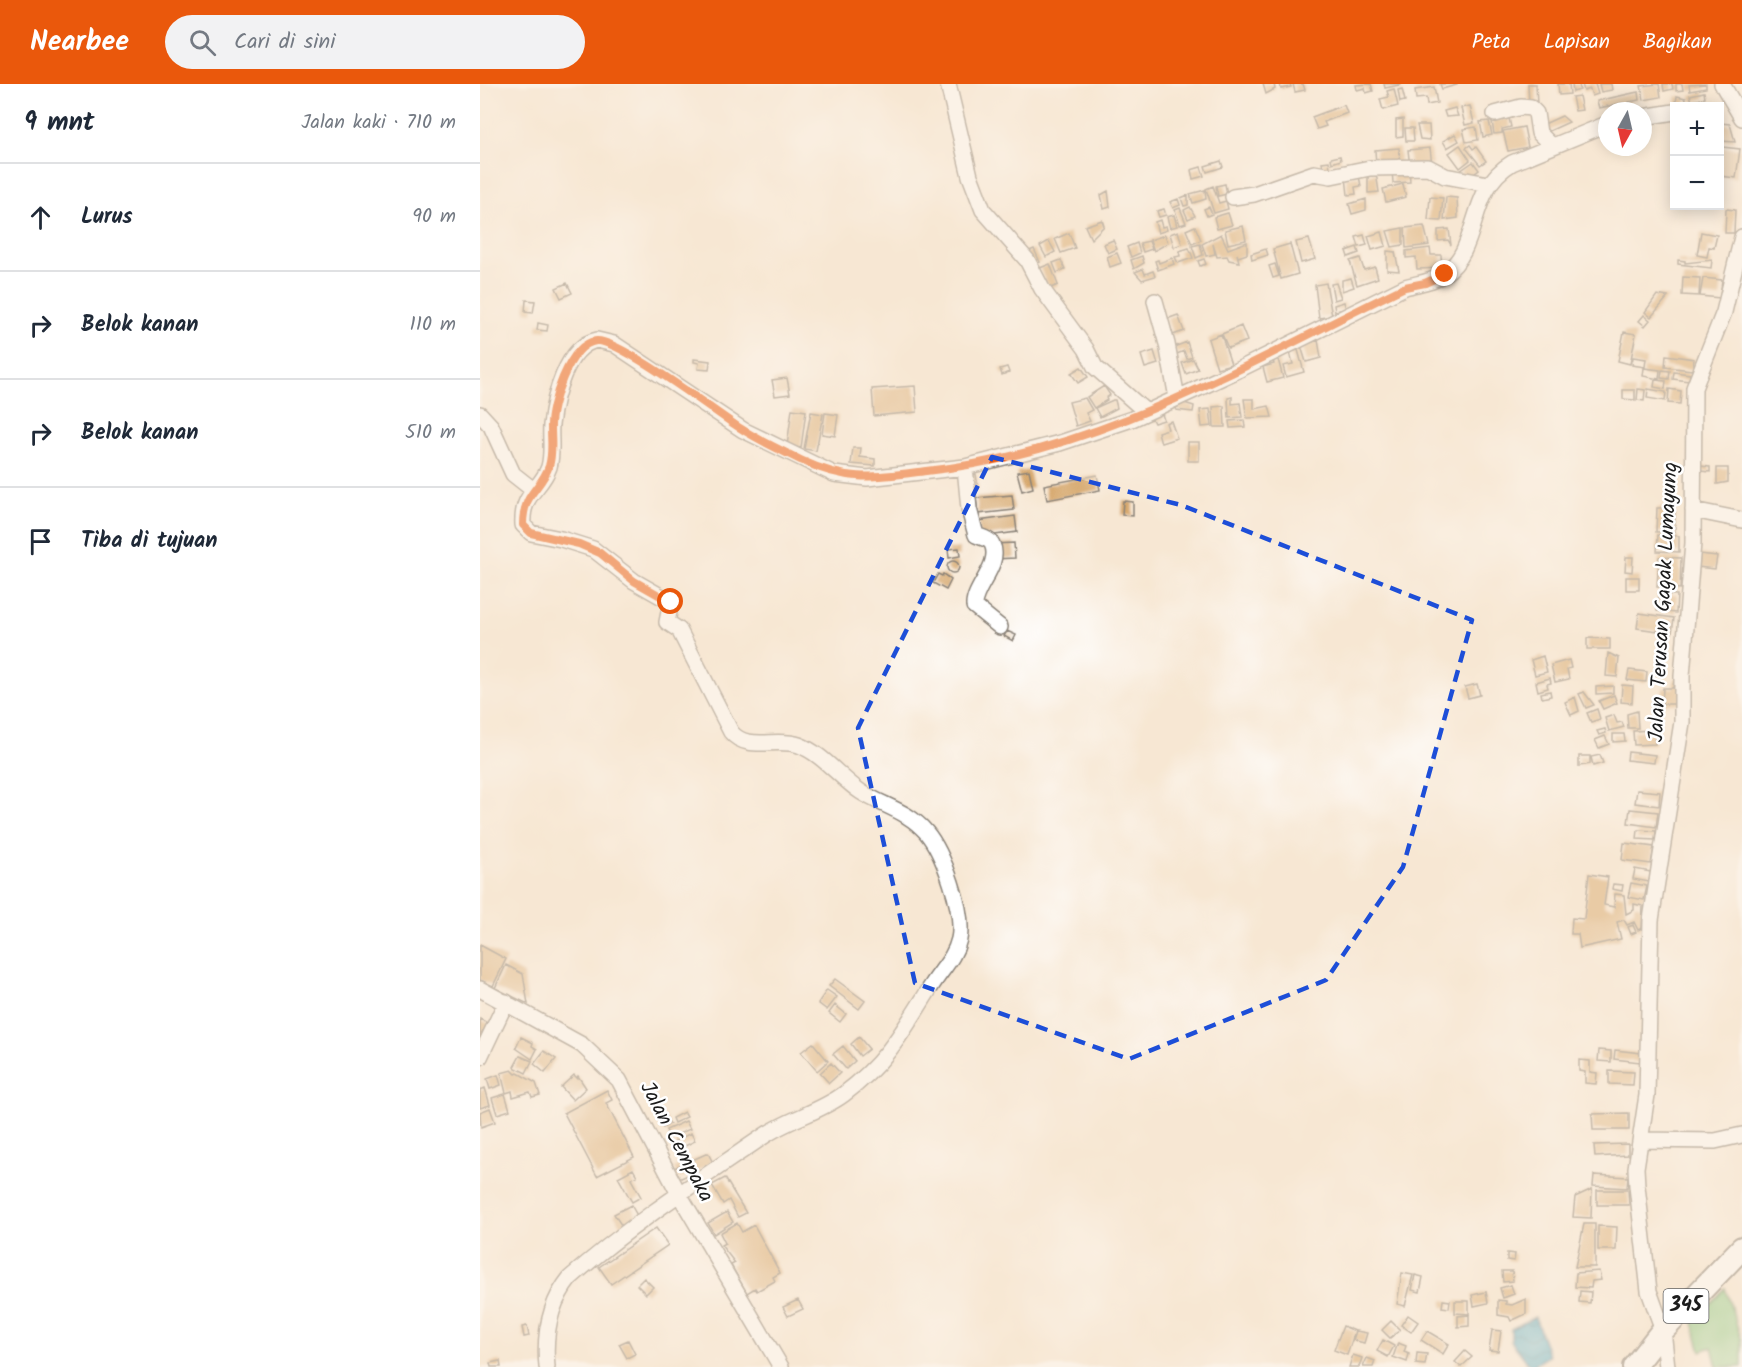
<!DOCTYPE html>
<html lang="id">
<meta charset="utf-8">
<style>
:root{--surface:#fff;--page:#f2f2f3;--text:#1f2937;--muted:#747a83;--line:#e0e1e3;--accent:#ea580c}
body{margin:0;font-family:Kalam,sans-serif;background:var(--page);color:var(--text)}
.controls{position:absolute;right:18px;top:18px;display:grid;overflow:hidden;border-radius:0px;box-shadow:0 3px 15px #0003}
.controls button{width:54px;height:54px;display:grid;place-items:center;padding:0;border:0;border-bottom:2px solid var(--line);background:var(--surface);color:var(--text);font:30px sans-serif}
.compass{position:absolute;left:1118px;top:18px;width:54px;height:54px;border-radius:50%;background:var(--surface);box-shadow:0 3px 15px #0003;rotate:188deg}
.stop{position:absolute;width:18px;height:18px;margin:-14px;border:4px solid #ea580c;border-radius:50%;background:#fff}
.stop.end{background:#ea580c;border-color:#fff;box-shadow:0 2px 6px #0008}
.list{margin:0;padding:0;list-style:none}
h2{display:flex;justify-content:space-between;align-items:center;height:78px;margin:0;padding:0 24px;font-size:26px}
h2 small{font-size:20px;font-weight:400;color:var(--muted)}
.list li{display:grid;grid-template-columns:39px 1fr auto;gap:18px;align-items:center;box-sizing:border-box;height:108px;padding:0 24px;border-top:2px solid var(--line)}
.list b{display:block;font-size:22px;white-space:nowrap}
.list em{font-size:20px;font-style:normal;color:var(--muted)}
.icon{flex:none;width:33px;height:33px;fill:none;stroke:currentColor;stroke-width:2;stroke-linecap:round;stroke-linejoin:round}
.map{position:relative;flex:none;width:1262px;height:1283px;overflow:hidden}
header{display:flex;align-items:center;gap:36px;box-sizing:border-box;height:84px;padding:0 30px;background:var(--accent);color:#fff}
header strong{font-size:28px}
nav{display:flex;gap:33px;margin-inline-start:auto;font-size:21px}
.search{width:420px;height:54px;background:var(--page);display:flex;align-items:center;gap:15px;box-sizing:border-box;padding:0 21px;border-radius:33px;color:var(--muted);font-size:22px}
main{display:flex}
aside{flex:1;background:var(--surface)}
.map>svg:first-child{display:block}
</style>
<header>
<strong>Nearbee</strong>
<div class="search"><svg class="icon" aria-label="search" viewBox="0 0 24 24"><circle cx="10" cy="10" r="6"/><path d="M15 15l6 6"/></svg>Cari di sini</div>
<nav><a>Peta</a><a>Lapisan</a><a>Bagikan</a></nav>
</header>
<main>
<aside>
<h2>9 mnt<small>Jalan kaki · 710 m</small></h2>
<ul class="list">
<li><svg class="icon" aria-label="ahead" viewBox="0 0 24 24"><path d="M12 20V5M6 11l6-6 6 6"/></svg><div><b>Lurus</b></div><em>90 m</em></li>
<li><svg class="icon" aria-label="right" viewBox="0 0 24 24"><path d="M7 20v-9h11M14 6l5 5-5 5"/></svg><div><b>Belok kanan</b></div><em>110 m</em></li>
<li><svg class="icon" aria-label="right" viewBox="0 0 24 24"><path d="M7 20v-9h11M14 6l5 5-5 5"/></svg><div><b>Belok kanan</b></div><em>510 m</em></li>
<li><svg class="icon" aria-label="arrive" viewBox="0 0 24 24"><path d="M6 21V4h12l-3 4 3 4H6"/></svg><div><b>Tiba di tujuan</b></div></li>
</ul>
</aside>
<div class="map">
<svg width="1262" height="1283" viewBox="0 0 1262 1283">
<defs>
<pattern id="water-waves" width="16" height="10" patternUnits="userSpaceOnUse" patternTransform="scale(1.5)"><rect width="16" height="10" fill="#43a6c3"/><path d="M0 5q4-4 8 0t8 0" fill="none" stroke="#37869e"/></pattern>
</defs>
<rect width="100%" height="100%" fill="#fff"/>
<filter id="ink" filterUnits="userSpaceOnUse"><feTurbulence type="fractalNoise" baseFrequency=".0167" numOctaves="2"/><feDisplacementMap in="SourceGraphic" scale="12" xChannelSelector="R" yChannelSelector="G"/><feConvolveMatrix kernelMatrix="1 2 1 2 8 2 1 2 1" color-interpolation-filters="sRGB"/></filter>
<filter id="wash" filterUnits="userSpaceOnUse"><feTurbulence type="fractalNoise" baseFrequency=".008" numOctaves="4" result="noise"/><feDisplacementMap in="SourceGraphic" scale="24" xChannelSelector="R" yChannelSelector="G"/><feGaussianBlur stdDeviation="1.35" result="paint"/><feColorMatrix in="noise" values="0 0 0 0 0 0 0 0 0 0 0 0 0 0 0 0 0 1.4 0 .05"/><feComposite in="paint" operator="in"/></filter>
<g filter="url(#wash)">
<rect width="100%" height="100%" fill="#f7e7d3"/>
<!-- grass -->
<path fill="#87c880" stroke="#52724e" stroke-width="1.5" d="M1245 1204 1262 1257V1283H1237L1232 1263 1221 1267 1213 1239Z"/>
<!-- water -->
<path fill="url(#water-waves)" stroke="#306170" stroke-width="1.5" d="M1055 1233 1069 1272 1051 1283 1031 1257V1245Z"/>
<g id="blocks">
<!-- building -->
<path fill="#d7a96e" d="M783 0H794L795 5 786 10Z
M800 0H810L811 3 801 5Z
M813 0H823L825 6 815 8Z
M891 0 893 7 886 9 885 4 877 6 876 1Z
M904 0H920V1L905 4Z
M960 0H977V1L962 5Z
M1048 0H1056L1057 21H1049Z
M1078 0H1089L1090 10 1079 11Z
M1092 0H1099L1100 6 1093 8Z
M1102 0H1115L1118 10 1112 12 1110 5 1104 7Z
M1119 0H1131L1132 6 1121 8Z
M1179 0 1181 13 1164 16 1161 2Z
M1183 0H1192L1193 5 1184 7Z
M1196 0H1202L1203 6 1196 7Z
M1226 0V4L1210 7 1209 1Z
M954 3 957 19 947 21 946 14 936 15 935 6Z
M914 5 918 22 903 26 900 15 909 13 907 7Z
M922 5 925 17 920 18 918 6Z
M1158 8 1159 16 1149 18 1151 26 1145 27 1143 19 1119 24 1117 17Z
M1224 8 1225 14 1212 17 1210 11Z
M1099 12 1102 26 1095 27 1092 13Z
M1197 12 1206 14 1205 21 1196 19Z
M864 21 867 29 844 38 846 42 837 45 832 33Z
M990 22 994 39 985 41 981 24Z
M975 24 978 32 966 33 964 27Z
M1082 32 1089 38 1065 49 1062 41Z
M1029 34 1031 43 1022 45V49L1014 50 1012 37Z
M923 35V52L916 53V36Z
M1009 37 1012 51 1003 53 1000 38Z
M1240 39 1250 40 1255 58 1240 57Z
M937 41H949L950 56 940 55Z
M996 43 998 56 986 58 983 45Z
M1044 43 1048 63 1028 67 1023 47Z
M925 44H933L934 57H926Z
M975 50 979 57 967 64 963 57Z
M980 61 990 76 980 84 969 69Z
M990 61 993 65 996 63 1006 77 1000 81 986 64Z
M1242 63 1260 65 1256 94 1240 92Z
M919 64 920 79 896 81 895 66Z
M950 64 952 81 930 83 928 66Z
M860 72 861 76 852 79 851 74Z
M741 77 743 83 727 88 725 82Z
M849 77 851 90 844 91 842 78Z
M993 78 999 86 986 96 980 87Z
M721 83 724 92 713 95 711 86Z
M929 85 930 98 913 99 912 86Z
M896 89 899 108 888 109V91Z
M879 92 881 102 875 103 876 110 868 111 866 93Z
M745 100 747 110 738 112 736 102Z
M923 100 926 113 906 118 903 105Z
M733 102 739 119 746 117 748 125 734 129 726 105Z
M725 106 726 115 713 119 710 110Z
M628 107 630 123 624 125 621 111Z
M708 111V121L704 122 701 114Z
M950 113 963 114 961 137 948 136Z
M966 113 977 114 978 134 964 136Z
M698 115 700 121 693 124 690 118Z
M886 115V126L872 130 869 120Z
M710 123 715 132 708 135 704 126Z
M729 123 732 130 727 132 724 125Z
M700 124 706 139 700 141 695 126Z
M684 125 686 131 679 133 677 127Z
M1246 125 1255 126 1254 149H1245Z
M748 129 752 141 737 145 734 133Z
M694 131 697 142 690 144 687 133Z
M622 136 624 142 611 155 605 142Z
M680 136 682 143 686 142 687 146 678 149 675 138Z
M715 142 721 156 712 160 706 146Z
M763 142 766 156 748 160 745 146Z
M944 142 949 161 926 164 925 144Z
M923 144V161L912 163 907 147Z
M969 145 971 161 968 156 958 157V146Z
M698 147 702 160 694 163 690 150Z
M902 148 906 162 892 166 888 152Z
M1221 148 1237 151 1234 164 1229 163 1227 173 1217 171Z
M589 149 595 164 581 169 575 155Z
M741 150 748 165 767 158V170L758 173 757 170 759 178 749 176 747 172 737 173 733 160 735 170 726 172 722 160Z
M685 151 688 159 674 167 670 156Z
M884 151 887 161 879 163 876 153Z
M829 155 835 175 821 179 816 158Z
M633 156 637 165 628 169 624 160Z
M569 157 575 168 566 173 560 162Z
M669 157 672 165 663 168 660 159Z
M657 159 660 169 651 173 647 163Z
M720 160 723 171 716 174 712 162Z
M810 160 818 190 801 195 793 165Z
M877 163 879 169 868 173 866 167Z
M709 164 713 174 698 179 695 173 700 172 699 167Z
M950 164 951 171H961L962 184 937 185 936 173 926 174V167Z
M554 165 560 178 551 182 545 169Z
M786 165 788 171 772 176 771 170Z
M907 167 915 168 919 187 907 186Z
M637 169 641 179 630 183 627 173Z
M662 172 664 179 654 185 651 176Z
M692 174 694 180 678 186 675 177 678 176 679 179Z
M880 174 884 186 895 183 898 194 877 201 870 177Z
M724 175 726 180 720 182 718 177Z
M581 176 585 185 577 189 573 179Z
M1198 176 1205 177V179L1232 176 1231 184 1198 180Z
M570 180 578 201 568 205 560 184Z
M795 180 799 192 793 194 789 182Z
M663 185 665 190 673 187 675 192 662 196 655 188Z
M1203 193 1220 194 1219 212 1202 211Z
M871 194 874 203 862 207V196Z
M1223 194 1242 196 1240 214 1220 212Z
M87 199 92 209 81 214 76 204Z
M846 199 852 232 839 234 835 201Z
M856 199 861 214 854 216 851 200Z
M1177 211 1188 213 1171 233 1165 228Z
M46 216 55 217 53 229 45 228Z
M864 218 866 225 855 227 854 221Z
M698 231 704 247 693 251 687 235Z
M1164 231 1170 236 1165 242 1159 237Z
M58 239 68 241 67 247 57 246Z
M761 242 767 257 748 264 742 250Z
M1144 248 1156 250 1150 280 1138 277Z
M741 250 751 280 737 284 728 255Z
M838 256 841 274 826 278 821 262Z
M707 258 712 273 707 275 704 267 697 270 694 263Z
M818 266 824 288 806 293 803 282 813 280 810 268Z
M674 267 678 280 665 284 661 271Z
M1186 271 1214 275 1212 286 1185 283Z
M1153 273 1166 275 1165 283 1152 281Z
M214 275 230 277 229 286 218 285 219 279 214 278Z
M713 275 718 285 706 290 702 279Z
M798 275 803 294 787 298 783 283 794 280 793 276Z
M527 283 529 288 522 291 520 285Z
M601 283 608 293 598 299 591 289Z
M1164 284 1180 286 1179 295 1163 292Z
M1182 286 1190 287 1189 295 1181 294Z
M1194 288 1210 290 1209 297 1193 295Z
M307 294 310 310 295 312 292 296Z
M1175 296 1186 297 1185 305 1174 303Z
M435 302 437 328 394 332 392 305Z
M624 302 630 311 626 314 627 316 614 324 607 313Z
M1158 305 1165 306 1164 317 1157 316Z
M1168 305 1186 308 1185 317 1167 314Z
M1189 305 1201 307 1200 320 1188 319Z
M1143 306H1155V316L1143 315Z
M752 313V320L760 319 762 333 749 334 748 314Z
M605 314 612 326 606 329 610 337 596 342 589 318Z
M764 315H774V325L789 322 792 333 767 334Z
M633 316H635L637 324 620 333 615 324Z
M701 318 714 322 713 328 696 326 697 319Z
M744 322 745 343H734L733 323Z
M312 325 326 327 321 364 307 362Z
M730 325 732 342 722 343 720 326Z
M331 328 343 330 336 367 324 365Z
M345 329 358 331 355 352 342 350Z
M682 330 684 336 674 339 671 333Z
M764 336 765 343 750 344 749 337Z
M691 337 697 354 681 359 678 348 688 345 686 339Z
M708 358H719V377H708Z
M373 364H381L380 373 395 375V382L371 380Z
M1220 382 1230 383V388L1220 387Z
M1237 384H1248V398L1237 400Z
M549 386 553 404 542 407 537 388Z
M496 390 498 405 490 406 488 391Z
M617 391 620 406 567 416 564 401Z
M532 411 534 426 498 430 496 414Z
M643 417 653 418V432L642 431Z
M1177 424H1195V448H1176Z
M535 432 537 448 500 453 498 437Z
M1178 451 1199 452V468L1177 467Z
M534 459 535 474 514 475 513 460Z
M479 464 480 472 469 474 468 465Z
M1219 470 1237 472 1235 485 1217 483Z
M1146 473H1153L1152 488 1145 487Z
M1179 473 1201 474 1200 505 1177 503Z
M467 483a6 6 0 1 1 12 0a6 6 0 1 1-12 0Z
M458 490 462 492 463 490 471 496 466 506 453 499Z
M1146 493H1159V506H1146Z
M1178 510 1197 511 1196 529 1177 527Z
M1159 529 1194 534 1192 549 1157 544Z
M527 547 536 551 533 557 524 552Z
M1107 554 1130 555V565H1107Z
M1128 569 1139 574 1137 593 1126 592Z
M1063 572 1067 588 1055 591 1051 576Z
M1089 576 1091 584 1087 585 1089 595 1075 598 1071 581Z
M1149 586 1167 588 1166 598 1147 596Z
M1070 594 1071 599 1067 600 1068 604 1058 607 1056 598Z
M1194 594 1202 595 1201 620H1182L1183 604H1193Z
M997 600 1000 611 988 614 985 603Z
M1142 601 1153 602 1152 619 1141 618Z
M1133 602V609L1116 610V603Z
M1070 607 1071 612 1062 614 1061 609Z
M1104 608 1114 621 1106 624 1099 610Z
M1134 611 1137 619 1123 625 1119 617Z
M1095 613 1099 627 1091 631 1085 618Z
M1117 625 1120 635 1111 638 1107 629Z
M1157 627 1158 644H1148L1147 630Z
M1134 631 1137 639 1142 638 1144 643 1129 647 1125 634Z
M1125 645 1126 649 1119 651 1117 647Z
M1174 646 1175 660 1154 661 1153 647Z
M1133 650H1144L1145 657 1133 658Z
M1125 652 1129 660 1119 664 1115 656Z
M1148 668 1175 671 1174 679 1147 676Z
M1120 671 1123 679 1113 682 1111 673Z
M1099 672H1110V680L1099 682Z
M1157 706 1180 708 1179 722 1155 719Z
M1150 725 1178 728 1176 743 1148 739Z
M1158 746 1176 747 1175 756 1157 755Z
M1144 759 1174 763 1171 780 1142 776Z
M1155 785 1171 788 1169 798 1153 795Z
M1109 790 1128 793 1124 821 1134 823 1135 810 1144 811 1146 830 1154 826V820L1163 822 1162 844 1158 846 1154 838 1147 841 1144 836 1137 838 1141 855 1100 864 1098 850H1091L1092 834 1104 835Z
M1151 799 1167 802 1164 816 1148 813Z
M1133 800 1143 801 1142 807 1132 805Z
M1153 841 1156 848 1151 850 1148 843Z
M0 861 26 875 13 902 0 896Z
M26 881 43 890 48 920 15 904Z
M355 895 385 917 379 925 349 902Z
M347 906 357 913 347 926 338 919Z
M355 921 366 930 360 938 349 929Z
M0 935 13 942 0 967Z
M41 953 53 959 52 962 57 965 52 975 36 964Z
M379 953 389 965 380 972 371 960Z
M333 959 348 977 337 987 321 968Z
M363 962 375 977 366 985 353 970Z
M1119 966 1131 967V978L1118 977Z
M1135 966 1161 969 1160 978 1134 975Z
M64 967 76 975 65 989 54 980Z
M40 972 52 977 46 989 34 983Z
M1099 976 1110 977V988L1117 989 1116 1000 1105 999V988L1099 987Z
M351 979 360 989 349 999 340 989Z
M32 986 36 990 38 989 56 999 60 1011 52 1013 50 1008 33 1013 32 1007 26 1009 21 989Z
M1129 987 1154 988 1153 1001 1129 1000Z
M18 991 21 1001 10 1005 7 995Z
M94 991 97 994 98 992 106 1004 93 1016 81 1003Z
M5 1004 10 1021 0 1024V1006Z
M127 1006 132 1016 126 1019 154 1073 117 1092 84 1029Z
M25 1010 30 1026 17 1030 12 1014Z
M10 1024 15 1038 1 1043 0 1028Z
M204 1028 207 1033 194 1039 192 1034Z
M1149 1029V1046H1113L1112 1030Z
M184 1031 190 1040 183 1044 177 1035Z
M206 1037 210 1045 190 1054 186 1046Z
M211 1049 215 1057 199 1065 195 1057Z
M1148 1060V1071L1115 1073 1114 1061Z
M228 1069 233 1079 212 1089 208 1078Z
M204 1079 210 1090 199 1095 194 1084Z
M153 1085 157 1092 151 1095 161 1113 152 1118 138 1093Z
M1114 1091 1148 1093 1147 1104 1113 1102Z
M245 1094 266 1129 258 1133 249 1116 243 1120 232 1101Z
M1112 1105 1111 1134 1093 1133 1095 1113Z
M1117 1106H1148L1149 1121H1117Z
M151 1121 159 1135 143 1144 134 1130Z
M247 1128 253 1138 234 1150 228 1139Z
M257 1139 262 1148 274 1141 300 1189 293 1193 295 1197 277 1207 275 1204 267 1209 251 1181 255 1179 241 1161 245 1159 240 1149Z
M1104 1140H1115V1183H1095Z
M1118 1142 1137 1143 1136 1166H1118Z
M176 1144 188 1161 131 1200 119 1183Z
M1027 1169 1035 1170 1034 1177 1027 1176Z
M1022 1187H1032L1033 1197 1023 1198Z
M1119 1187 1121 1196 1112 1197 1111 1204 1095 1203 1096 1189Z
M922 1189 933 1191 925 1222 917 1220Z
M935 1191 943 1193 940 1208 932 1206Z
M164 1194 173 1203 166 1210 157 1201Z
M1031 1201 1034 1210 1023 1214 1020 1204Z
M1100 1207 1111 1208 1110 1219 1099 1218Z
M1006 1208 1008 1219 994 1222 992 1211Z
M1046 1215V1230L1031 1237 1029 1233 1018 1231V1216L1026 1217V1220L1032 1221Z
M318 1216 323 1225 308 1232 303 1223Z
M963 1216 970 1217 969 1224 962 1223Z
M975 1217H989V1230L975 1229Z
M928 1231 938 1238 931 1248 921 1241Z
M989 1231V1242L978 1243V1232Z
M911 1237 920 1246 910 1254 902 1246Z
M47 1242 49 1252 44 1253 42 1243Z
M863 1242 875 1247 867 1271 854 1266Z
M1012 1246 1021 1247 1018 1267 1009 1266Z
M876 1247 887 1249 884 1259 873 1256Z
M947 1247 969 1260 963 1270 941 1256Z
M148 1256 155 1270 147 1274 139 1260Z
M903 1256 914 1262 908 1273 897 1267Z
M918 1259 926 1262 924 1268 929 1270 927 1278 913 1273Z
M985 1267 992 1273 981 1283 975 1278Z
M937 1269 947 1270 945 1281 936 1280Z
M873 1271 882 1274 879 1283H869Z
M887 1274 895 1277 893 1283H883Z
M20 1277 21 1283H11L10 1279Z"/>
</g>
</g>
<g filter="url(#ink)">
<use href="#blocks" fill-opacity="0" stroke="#8a8278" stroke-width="1.5"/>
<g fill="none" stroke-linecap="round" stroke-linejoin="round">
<!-- minor casing -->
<g stroke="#8a8278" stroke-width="18">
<path id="minor" d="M468 0 490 92 503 126 547 176 562 205 606 265 615 283 666 328
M1242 0 1262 34
M1015 30 1041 23 1051 24 1056 29 1059 49 1072 62
M1163 33 1194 28
M753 113 774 110 834 89 851 92 890 84 948 83 965 92 1008 100
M675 217 687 260 697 314
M0 330 11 342 33 390 52 405
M485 383 489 425 496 451C500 453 510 455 512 460 522 480 493 504 494 522L520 543
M1213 426 1262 436
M0 905 102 961 139 996 199 1110 301 1283
M0 973 26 918
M1161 1056 1235 1057 1262 1051
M67 1283C64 1251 69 1220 90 1194 149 1142 218 1097 284 1052 309 1035 340 1028 364 1010 408 977 424 945 452 901 462 885 475 873 479 855 485 828 463 768 446 748 428 727 403 722 381 708 360 694 343 670 319 661 297 653 267 668 251 648L199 546 187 538 191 518 154 497 113 465 81 455 51 449 43 441C41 409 61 406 69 383 73 368 70 356 71 341 74 314 86 262 117 256L134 260 263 346 354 390 387 394 485 383 580 359 652 335 758 286 925 203C938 199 953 198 964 190 1002 164 986 106 1032 79L1127 40
M1187 1283 1183 1246 1169 1207 1157 1102 1156 1084 1167 1011 1171 836 1202 638V592L1213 459 1214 304 1244 228 1262 153"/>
</g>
<!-- primary casing -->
<g stroke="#8a8278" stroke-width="26">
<path id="primary" d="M1154 1283 1183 1246 1262 1164"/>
</g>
<!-- minor -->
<use href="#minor" stroke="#fff" stroke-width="15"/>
<!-- primary -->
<use href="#primary" stroke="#fff" stroke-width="22"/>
</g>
</g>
<g fill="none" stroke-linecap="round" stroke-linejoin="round" filter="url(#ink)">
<!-- route -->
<path stroke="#ea580c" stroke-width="8" d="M191 518 154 497 120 469 99 460 51 449 43 441C43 408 61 406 69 382 73 369 71 358 71 344 70 322 89 260 116 257 138 254 235 328 260 344 280 357 302 367 323 377 370 399 397 393 446 387 620 369 771 277 925 203L945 199 965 190"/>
</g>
<!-- marked area -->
<path d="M0 0H1262V1283H0ZM512 373 701 421 992 536 923 783 846 896 649 975 435 899 378 644Z" fill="#f7e7d3" fill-opacity=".55" fill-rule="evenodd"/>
<path fill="none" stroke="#1d4ed8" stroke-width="4.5" stroke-dasharray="12 8" stroke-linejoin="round" d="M512 373 701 421 992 536 923 783 846 896 649 975 435 899 378 644Z"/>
<g text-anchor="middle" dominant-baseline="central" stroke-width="5" stroke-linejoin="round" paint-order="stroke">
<!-- shield labels -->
<rect fill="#fff" stroke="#606060" stroke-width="1.5" x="1183.5" y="1205" width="45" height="34" rx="4.5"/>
<g font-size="20" font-weight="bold" fill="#1c1c1c">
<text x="1206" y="1222">345</text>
</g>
<!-- street labels -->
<g font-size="21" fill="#1c1c1c" stroke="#fff">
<text transform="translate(1184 518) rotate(-87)">Jalan Terusan Gagak Lumayung</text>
<text transform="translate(196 1058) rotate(62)">Jalan Cempaka</text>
</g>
</g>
</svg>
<div class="controls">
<button>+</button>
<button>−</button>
</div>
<svg class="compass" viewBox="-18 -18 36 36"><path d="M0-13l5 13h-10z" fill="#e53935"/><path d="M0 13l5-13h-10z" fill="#747a83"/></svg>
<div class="stop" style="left:191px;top:518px"></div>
<div class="stop end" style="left:965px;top:190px"></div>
</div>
</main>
